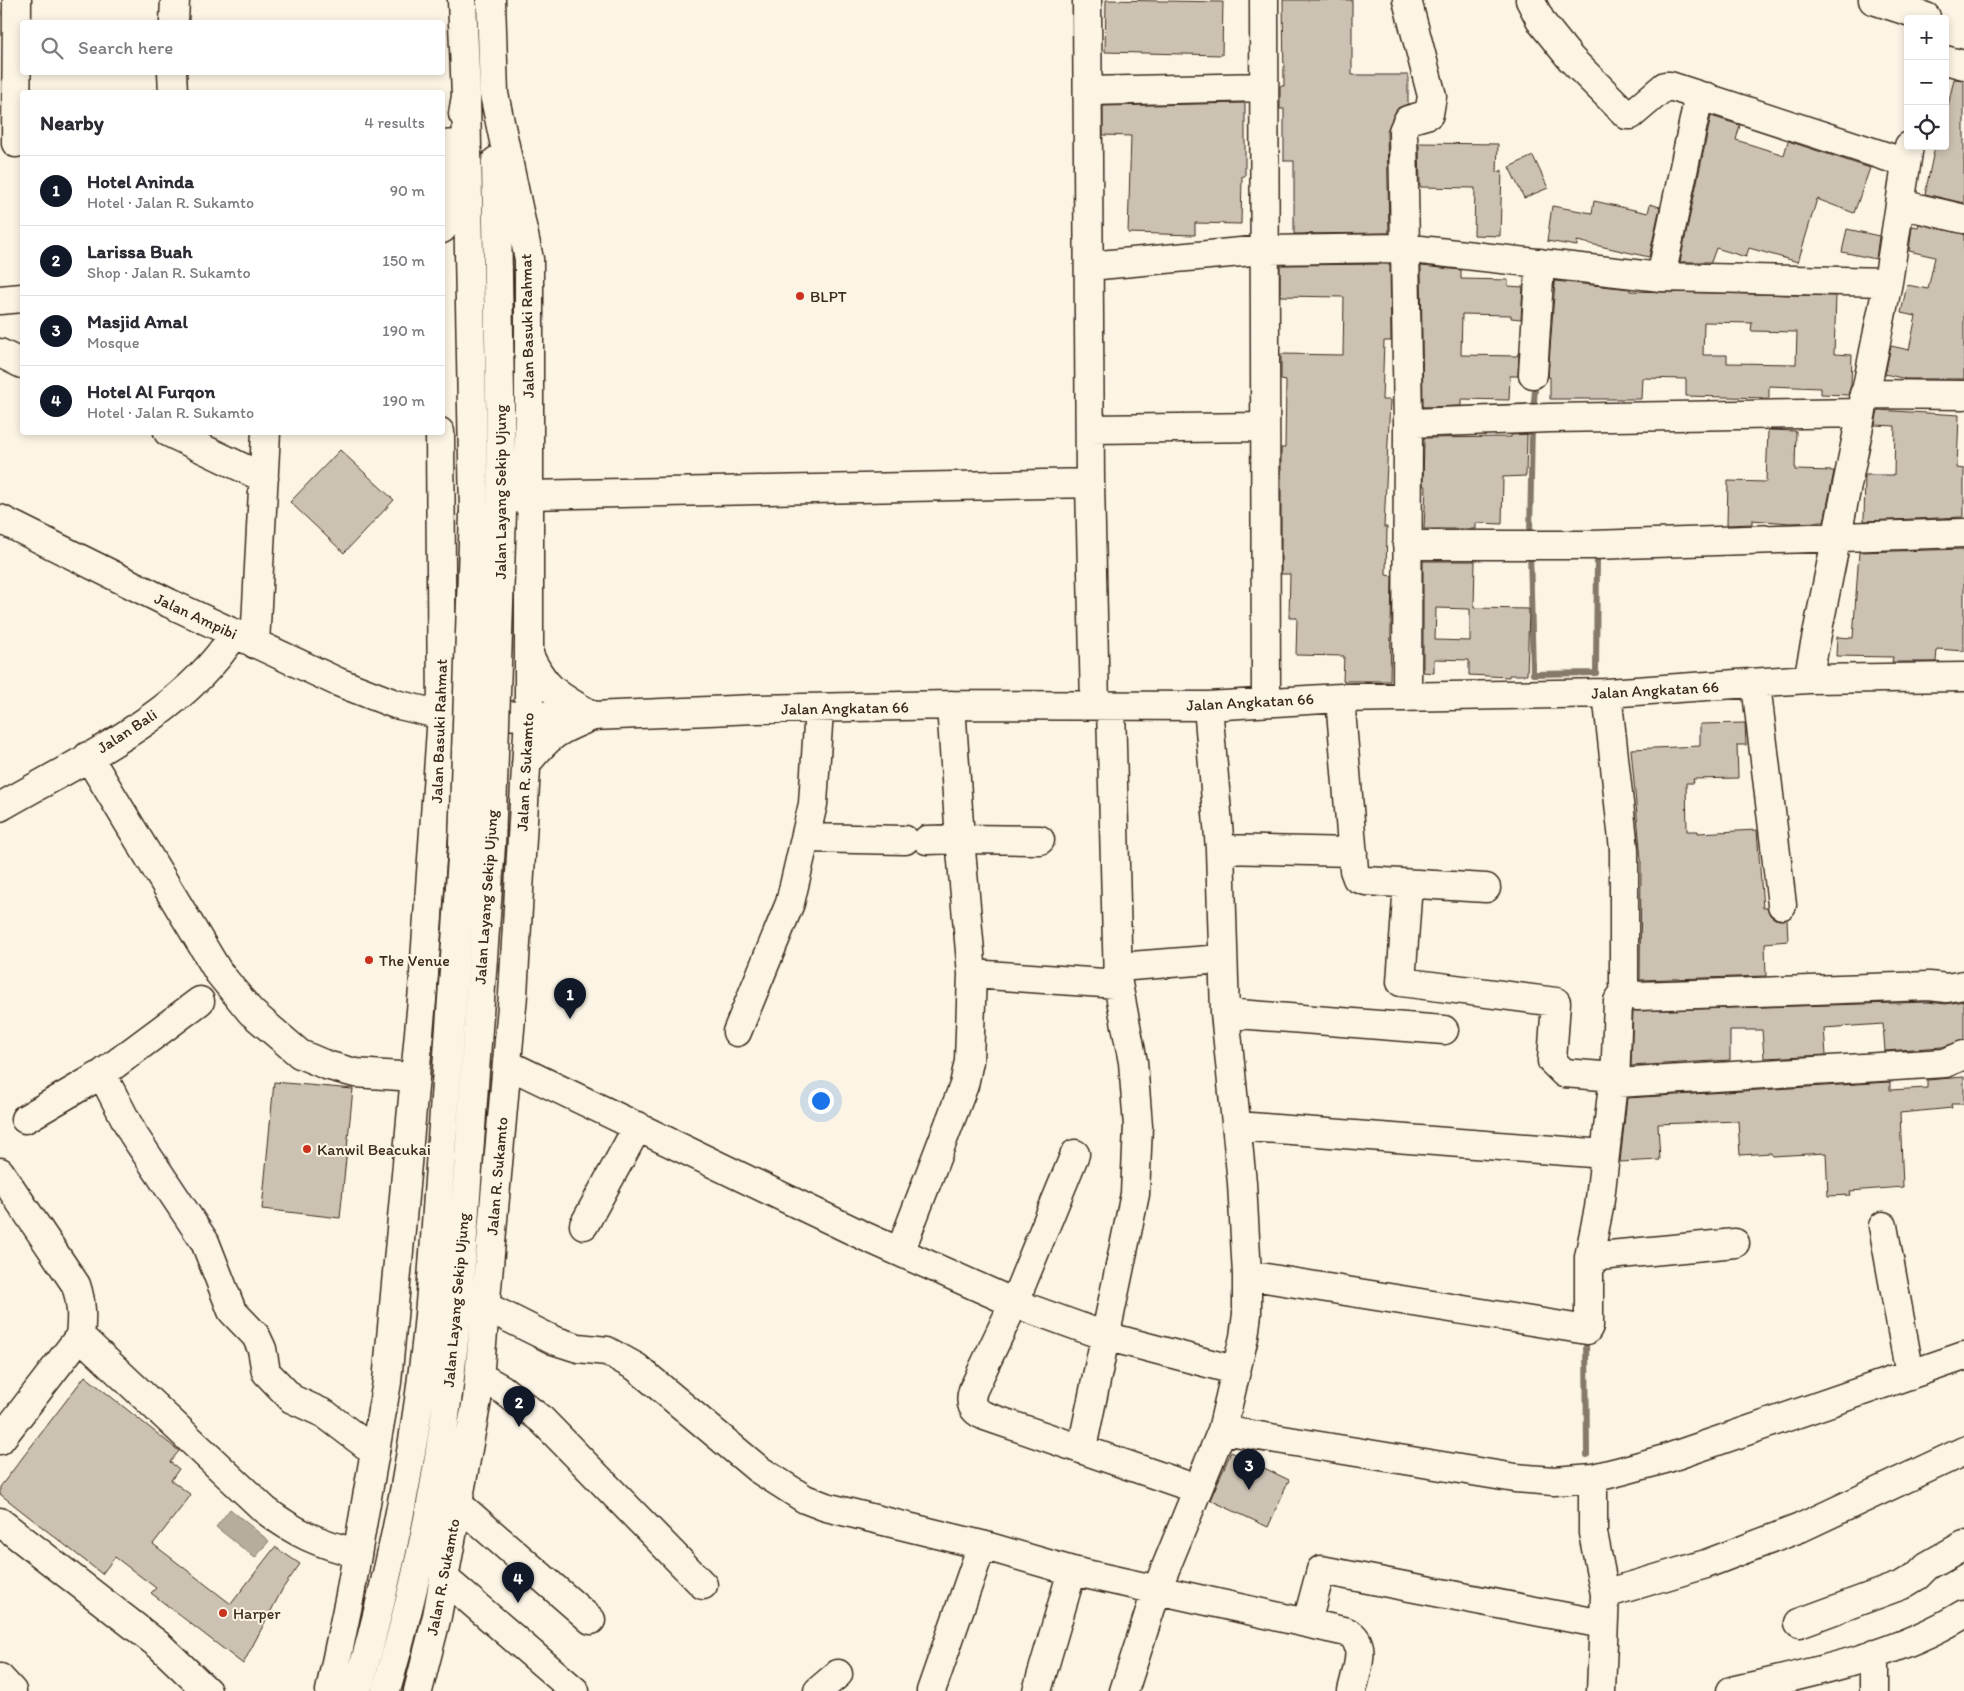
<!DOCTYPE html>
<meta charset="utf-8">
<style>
:root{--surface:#fff;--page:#f2f2f3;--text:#2b2b33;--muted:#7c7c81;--line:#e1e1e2;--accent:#111827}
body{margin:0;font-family:Itim,sans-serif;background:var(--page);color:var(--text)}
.controls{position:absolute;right:15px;top:15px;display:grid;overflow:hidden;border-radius:5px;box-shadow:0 2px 8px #0003}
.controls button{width:45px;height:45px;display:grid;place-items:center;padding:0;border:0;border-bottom:1px solid var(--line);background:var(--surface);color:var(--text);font:25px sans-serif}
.you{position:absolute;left:820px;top:1100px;width:18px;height:18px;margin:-12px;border:4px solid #fff;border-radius:50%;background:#1a73e8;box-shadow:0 0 0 8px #1a73e833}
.badge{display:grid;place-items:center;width:32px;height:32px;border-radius:50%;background:var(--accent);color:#fff;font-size:16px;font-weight:700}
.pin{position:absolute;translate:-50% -41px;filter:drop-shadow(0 1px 2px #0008)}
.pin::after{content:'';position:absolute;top:26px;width:18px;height:15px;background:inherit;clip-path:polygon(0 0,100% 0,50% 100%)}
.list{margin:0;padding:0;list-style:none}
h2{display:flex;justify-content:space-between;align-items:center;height:65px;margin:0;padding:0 20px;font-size:21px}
h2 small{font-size:16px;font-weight:400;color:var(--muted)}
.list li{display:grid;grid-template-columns:32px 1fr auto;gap:15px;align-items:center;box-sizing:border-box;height:70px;padding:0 20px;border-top:1px solid var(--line)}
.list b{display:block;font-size:19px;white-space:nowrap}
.list p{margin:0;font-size:16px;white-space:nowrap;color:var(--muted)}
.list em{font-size:16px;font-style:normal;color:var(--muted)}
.icon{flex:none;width:28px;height:28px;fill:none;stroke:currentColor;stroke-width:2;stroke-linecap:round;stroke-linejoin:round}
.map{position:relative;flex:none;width:1964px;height:1691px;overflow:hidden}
.search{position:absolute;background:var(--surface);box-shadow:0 2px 8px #0003;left:20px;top:20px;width:425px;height:55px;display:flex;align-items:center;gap:12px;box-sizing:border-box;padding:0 18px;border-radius:5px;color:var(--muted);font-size:19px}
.panel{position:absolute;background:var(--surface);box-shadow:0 2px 8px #0003;left:20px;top:90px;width:425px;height:345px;border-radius:5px}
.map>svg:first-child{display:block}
</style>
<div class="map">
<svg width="1964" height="1691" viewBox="0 0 1964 1691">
<rect width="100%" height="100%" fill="#fcf5e5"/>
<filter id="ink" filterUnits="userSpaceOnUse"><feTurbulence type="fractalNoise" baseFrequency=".02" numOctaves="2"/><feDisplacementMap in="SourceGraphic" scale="10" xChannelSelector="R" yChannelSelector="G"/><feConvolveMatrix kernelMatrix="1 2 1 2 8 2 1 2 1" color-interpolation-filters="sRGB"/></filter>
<g filter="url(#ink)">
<!-- water -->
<path fill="#b7ad9e" stroke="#85796b" d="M230 1509 269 1541 255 1558 216 1527Z"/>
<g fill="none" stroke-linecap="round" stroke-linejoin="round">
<!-- stream -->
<path stroke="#85796b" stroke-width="6" d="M1533 412 1536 379
M1530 535 1532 424
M1530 551 1533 674 1596 673 1597 555
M1586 1336 1587 1455"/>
</g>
<!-- building -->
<path fill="#ccc2b3" stroke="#3b2a1e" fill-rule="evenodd" d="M1106 0 1223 2 1222 55 1105 52Z
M1283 0H1352V75H1408V104L1398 108 1387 131 1389 233 1294 234V161H1284V109H1280V86H1284Z
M1954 79 1964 80V203L1925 194 1935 146H1945V119Z
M1245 103V176H1242L1241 224 1195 223V235L1128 233 1131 136 1103 135V106Z
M1711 116 1740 125 1736 140 1784 155 1788 141 1870 168 1854 213 1817 199 1798 262 1749 248 1746 257 1716 248 1711 262H1680Z
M1419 143 1498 144 1497 173 1502 170 1500 236 1474 235 1475 188 1420 187Z
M1533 156 1548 188 1524 198 1509 167Z
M1594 201 1648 213 1650 204 1660 207 1649 257 1577 241V246L1547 241 1552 206 1592 213Z
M1919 224 1964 234V379H1906L1885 374 1891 346 1909 350 1916 316 1901 313 1907 285 1928 289 1935 257 1909 251 1912 226 1918 227Z
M1847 229 1879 236 1876 259 1842 252Z
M1390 264 1391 341H1384L1382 400H1390L1384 527H1387L1386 575 1392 576 1390 681H1343L1344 656 1296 655 1297 618H1289L1290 574H1281V448H1285L1286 381 1281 380V354L1343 355 1344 297 1280 296V265Z
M1421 266 1461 270V279L1508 280V286L1523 287 1521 319 1511 318V315L1462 314 1461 355 1517 356 1519 351 1518 376H1510L1509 400 1461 399V406L1423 407Z
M1555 281 1630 289V291L1836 296 1834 354 1852 355 1851 385 1848 395 1821 394V388L1769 386V398L1686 396V379L1642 378 1641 399H1550V377H1548ZM1704 322 1752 323 1751 331 1797 332 1796 364 1727 363V355H1703Z
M1878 410 1959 415 1957 468 1964 469V517L1864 521 1865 475H1894L1895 426 1875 425Z
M1768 430 1796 431 1795 470 1834 471 1824 522 1790 523 1752 520V524L1727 525 1728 481 1766 482Z
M1527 434 1526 476 1503 477 1502 524 1476 523V529H1424L1426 486H1423L1424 438 1511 437V435Z
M340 450 394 500 344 553 290 502Z
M1964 549V651L1937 649 1936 662H1892L1893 657 1836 656 1837 637 1853 638 1859 552Z
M1423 561H1475L1474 608 1529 609 1527 675H1509V677L1469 675V660L1434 659V673L1423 672ZM1436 608 1470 609V641L1435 640Z
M1745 723 1746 745H1737L1738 778 1693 779 1694 783H1686L1687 831H1698V833L1757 830 1763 908H1767L1770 915 1775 919H1787L1788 941 1765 943 1766 976 1640 980 1641 859 1631 749 1700 746V724Z
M1964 1001V1040L1942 1047 1885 1051 1883 1024 1824 1028 1826 1055 1764 1058 1762 1030H1730V1060L1631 1066 1633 1011 1928 1002 1946 1004Z
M1964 1077V1104H1951L1952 1108 1900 1113 1903 1187 1850 1191 1851 1195 1828 1196 1826 1153 1772 1156 1771 1153 1740 1155 1738 1121 1658 1124 1660 1160 1620 1162 1627 1098 1890 1082V1090L1927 1088V1080Z
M274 1082 353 1089 340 1218 262 1209Z
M85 1376 179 1451 170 1462 179 1469 171 1480 191 1495 153 1544 231 1604 275 1547 300 1564 283 1588 243 1664 151 1593 156 1588 115 1557 102 1574 0 1494V1487Z
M1231 1452 1289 1480 1268 1527 1210 1500Z"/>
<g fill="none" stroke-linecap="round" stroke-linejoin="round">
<!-- minor casing -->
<g stroke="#3b2a1e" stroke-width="31">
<path id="minor" d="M1087 0 1090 483 1095 705
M1264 0 1266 702
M1407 0 1432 96 1429 114 1408 120 1403 131 1408 423 1407 697
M1530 0 1542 23 1571 59 1627 115H1631L1665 86H1670L1906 163
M1873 0 1926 17
M174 22 175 0
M1945 60 1964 65
M172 72 173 92
M1088 91 1263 87
M16 143 17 0
M442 145 458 144
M1900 204 1964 219
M1089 266 1263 250 1403 248 1661 277 1888 282
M1661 277 1696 110 1701 101 1707 97
M0 300 22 298
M0 353 22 364
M1533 374 1540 263
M1864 394 1964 395
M1408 423 1550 418 1861 413
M1090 429 1264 427
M168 432 264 478
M529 495 1090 483
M0 519 169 603 338 682 395 704 442 715 593 716 755 709 951 705 1208 706 1340 698 1607 693 1808 679 1964 677
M1407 545H1592L1964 533
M255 644 266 432
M1808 679 1888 282 1909 146
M1756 684 1782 905
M1607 693 1624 849V985L1629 993 1637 996 1929 986 1947 988 1964 985
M1340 698 1354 870 1357 878 1366 881 1486 888
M951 705 960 839 1040 840
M88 756 219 973 251 1012 300 1054 326 1065 355 1073 415 1077
M0 807C81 760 183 715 235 633
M806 838 905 840
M1220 849 1353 852
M1408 884 1401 982 1556 1002 1552 1061 1564 1073 1615 1077
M1118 967 1222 959
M972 974 1118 984
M1225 1013 1444 1030
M737 1032 790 903 813 804 819 709
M507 1064 864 1236 1014 1303 1105 1336 1234 1370
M102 1074 133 1134 205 1242 232 1311 256 1336 262 1349 266 1372 292 1399 325 1414 375 1452
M1615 1085 1618 1001 1626 990
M25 1119 102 1074 200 1001
M1237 1126 1605 1154
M1075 1154 1014 1303 973 1390C969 1403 972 1411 985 1416L1197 1489
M0 1172 76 1285C82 1303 82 1318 80 1336L0 1440
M584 1225 638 1126
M1883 1226 1910 1375
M900 1252 964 1085 969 1061 972 974 960 839 927 840
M1589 1257 1599 1208 1612 1093 1617 1083 1945 1063 1964 1055
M1247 1275 1587 1330 1589 1326V1257L1735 1243
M485 1306 553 1340 578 1348 607 1351 636 1367 758 1469 805 1499 826 1507 982 1545 1072 1571 1347 1632C1369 1642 1356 1672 1352 1691
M80 1336 265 1510C295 1533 320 1544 357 1553
M479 1376 502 1389 542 1420 703 1585
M1222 1430 1515 1478 1554 1481 1593 1478 1621 1471 1665 1459 1964 1356
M1082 1448 1135 1194 1138 1126 1133 1062 1118 984 1111 706
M1593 1478V1533L1605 1594 1601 1691
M458 1504 591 1620
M0 1522 160 1646 207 1691
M444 1578 575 1691
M1605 1594 1706 1564 1800 1528 1964 1451
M1307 1622 1321 1570 1603 1624
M1799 1623 1902 1585 1917 1576 1927 1566 1964 1545
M1874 1654V1691
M0 1678 12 1691
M818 1691 838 1674
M931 1691 982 1545
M1037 1691 1072 1571
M1124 1691 1157 1589 1222 1430 1244 1337 1247 1314V1275L1242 1183 1225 1013 1220 849 1208 706
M1731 1691C1811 1673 1894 1657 1964 1614"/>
</g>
<!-- highway casing -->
<g stroke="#3b2a1e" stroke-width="31">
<path id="highway" d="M462 0 466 96 463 114
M466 96 474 512
M496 161 502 512
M442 229 455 156
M529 655C546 692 560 696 593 716
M526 764C550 734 558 730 593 716
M330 1691 350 1595 387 1382 423 989 442 715 440 432
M357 1691C389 1578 413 1462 426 1345 434 1273 437 1199 443 1126
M386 1691C409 1610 429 1527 441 1444 457 1340 463 1234 471 1128
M418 1691 437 1616 477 1400 513 995 529 716V259L494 94 491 0"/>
</g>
<!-- minor -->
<use href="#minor" stroke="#fcf5e5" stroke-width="28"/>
<!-- highway -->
<use href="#highway" stroke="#fcf5e5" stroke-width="28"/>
<!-- highway-bridge casing -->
<g stroke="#3b2a1e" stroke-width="31" stroke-linecap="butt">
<path id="highway-bridge" d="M443 1126 463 844 474 512
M471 1128 491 845 502 512"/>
</g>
<!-- highway-bridge -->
<use href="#highway-bridge" stroke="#fcf5e5" stroke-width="28"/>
</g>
</g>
<!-- markers -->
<g fill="#c8321e" stroke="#fcf5e5" stroke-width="2">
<circle cx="800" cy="296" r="5"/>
<circle cx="369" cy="960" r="5"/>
<circle cx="307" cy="1149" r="5"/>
<circle cx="223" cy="1613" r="5"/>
</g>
<g text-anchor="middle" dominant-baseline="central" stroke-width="4" stroke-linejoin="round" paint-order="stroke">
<!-- poi labels -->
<g font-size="16" fill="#3b2a1e" stroke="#fcf5e5" text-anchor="start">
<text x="810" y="296">BLPT</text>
<text x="379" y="960">The Venue</text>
<text x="317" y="1149">Kanwil Beacukai</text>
<text x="233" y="1613">Harper</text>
</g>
<!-- street labels -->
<g font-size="16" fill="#3b2a1e" stroke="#fcf5e5">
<text transform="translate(527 326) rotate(-91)">Jalan Basuki Rahmat</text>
<text transform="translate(500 492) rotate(-90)">Jalan Layang Sekip Ujung</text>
<text transform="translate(196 616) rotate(25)">Jalan Ampibi</text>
<text transform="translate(1655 690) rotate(-3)">Jalan Angkatan 66</text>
<text transform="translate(1250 702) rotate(-3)">Jalan Angkatan 66</text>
<text transform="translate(845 708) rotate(-1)">Jalan Angkatan 66</text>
<text transform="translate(127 731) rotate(-33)">Jalan Bali</text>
<text transform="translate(439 731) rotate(-88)">Jalan Basuki Rahmat</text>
<text transform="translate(525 772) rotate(-87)">Jalan R. Sukamto</text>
<text transform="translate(486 897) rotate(-86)">Jalan Layang Sekip Ujung</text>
<text transform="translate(497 1176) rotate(-85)">Jalan R. Sukamto</text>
<text transform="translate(456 1300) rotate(-85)">Jalan Layang Sekip Ujung</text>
<text transform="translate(443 1577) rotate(-79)">Jalan R. Sukamto</text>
</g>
</g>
</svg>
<div class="controls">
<button>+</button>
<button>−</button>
<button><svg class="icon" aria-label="locate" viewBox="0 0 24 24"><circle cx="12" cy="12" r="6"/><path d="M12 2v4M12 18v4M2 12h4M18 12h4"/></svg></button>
</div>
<div class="you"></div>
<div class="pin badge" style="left:570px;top:1019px">1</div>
<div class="pin badge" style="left:519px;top:1427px">2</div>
<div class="pin badge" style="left:1249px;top:1490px">3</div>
<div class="pin badge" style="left:518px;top:1603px">4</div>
<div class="search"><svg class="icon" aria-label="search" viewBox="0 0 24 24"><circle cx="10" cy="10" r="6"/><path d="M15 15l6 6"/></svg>Search here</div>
<section class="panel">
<h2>Nearby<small>4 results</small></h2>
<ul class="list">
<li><span class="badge">1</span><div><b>Hotel Aninda</b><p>Hotel · Jalan R. Sukamto</p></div><em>90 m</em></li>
<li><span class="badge">2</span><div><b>Larissa Buah</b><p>Shop · Jalan R. Sukamto</p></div><em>150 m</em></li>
<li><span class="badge">3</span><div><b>Masjid Amal</b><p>Mosque</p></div><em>190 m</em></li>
<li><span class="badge">4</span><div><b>Hotel Al Furqon</b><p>Hotel · Jalan R. Sukamto</p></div><em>190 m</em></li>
</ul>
</section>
</div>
